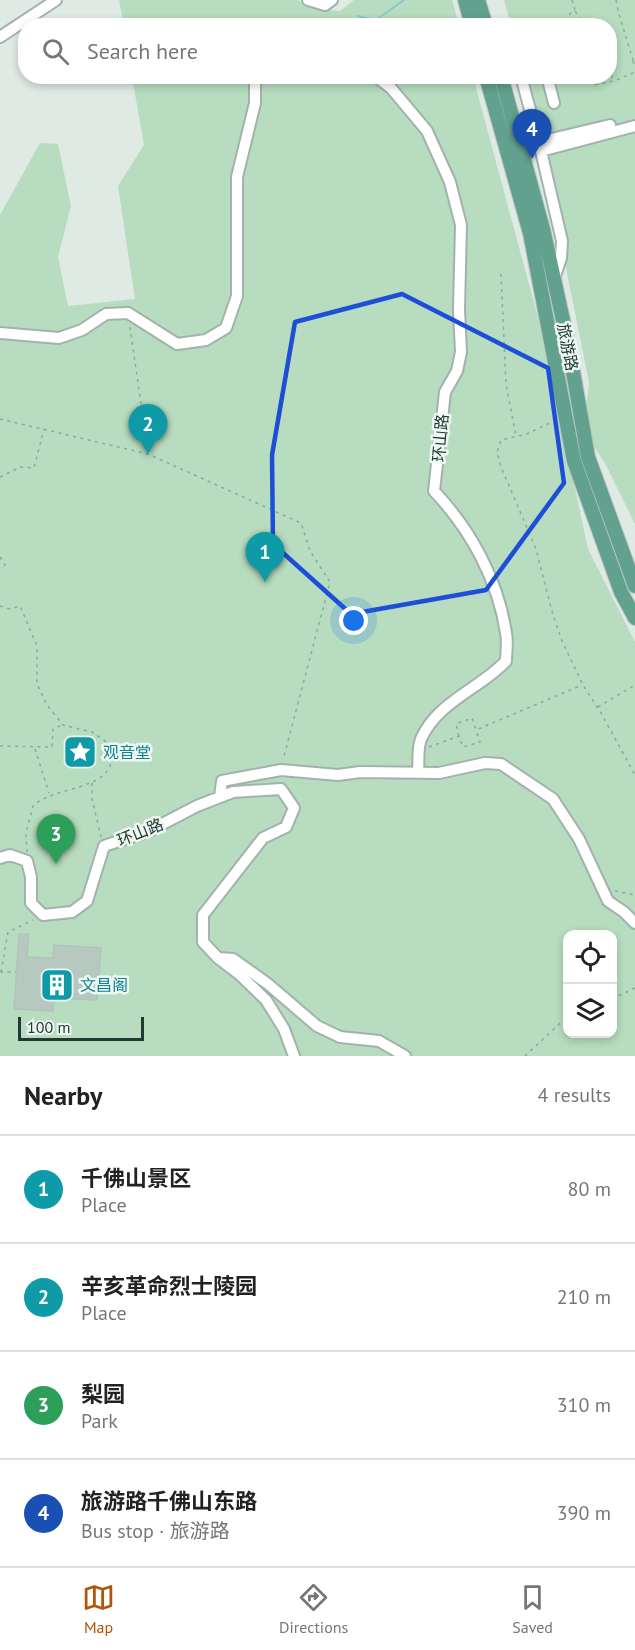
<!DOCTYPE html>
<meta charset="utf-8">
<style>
:root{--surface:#fff;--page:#f6f6f6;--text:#222;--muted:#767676;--line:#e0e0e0;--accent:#b45309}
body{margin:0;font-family:"PT Sans","Noto Sans SC",sans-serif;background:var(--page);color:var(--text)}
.controls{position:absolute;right:18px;bottom:18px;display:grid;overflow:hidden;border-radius:12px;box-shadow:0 3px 9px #0003}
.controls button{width:54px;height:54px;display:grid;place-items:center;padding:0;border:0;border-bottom:2px solid var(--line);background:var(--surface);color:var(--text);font:30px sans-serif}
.scale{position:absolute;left:18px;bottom:15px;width:126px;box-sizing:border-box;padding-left:6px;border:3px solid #203a32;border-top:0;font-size:16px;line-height:21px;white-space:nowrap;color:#203a32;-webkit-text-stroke:4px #eff7f3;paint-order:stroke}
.you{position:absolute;left:354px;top:621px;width:21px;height:21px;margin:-15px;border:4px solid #fff;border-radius:50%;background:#1a73e8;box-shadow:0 0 0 9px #1a73e833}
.badge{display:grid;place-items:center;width:39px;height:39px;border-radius:50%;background:var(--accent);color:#fff;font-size:20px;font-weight:700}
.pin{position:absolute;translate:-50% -50px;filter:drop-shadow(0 2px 3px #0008)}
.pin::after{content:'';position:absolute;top:32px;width:21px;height:18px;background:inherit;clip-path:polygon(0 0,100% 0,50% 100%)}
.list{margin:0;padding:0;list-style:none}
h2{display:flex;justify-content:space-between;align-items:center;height:78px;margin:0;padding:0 24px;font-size:26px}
h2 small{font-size:20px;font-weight:400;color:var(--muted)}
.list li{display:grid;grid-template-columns:39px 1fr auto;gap:18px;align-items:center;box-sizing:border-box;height:108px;padding:0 24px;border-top:2px solid var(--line)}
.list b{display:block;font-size:22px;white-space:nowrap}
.list p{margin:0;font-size:20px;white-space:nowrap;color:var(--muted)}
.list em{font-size:20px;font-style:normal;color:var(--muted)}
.icon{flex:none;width:33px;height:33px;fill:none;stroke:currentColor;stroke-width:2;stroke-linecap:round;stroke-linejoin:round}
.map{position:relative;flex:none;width:635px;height:1056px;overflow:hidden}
.search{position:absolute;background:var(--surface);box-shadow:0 3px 9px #0003;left:18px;right:18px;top:18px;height:66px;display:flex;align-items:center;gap:15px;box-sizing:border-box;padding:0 21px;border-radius:24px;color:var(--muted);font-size:22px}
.sheet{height:510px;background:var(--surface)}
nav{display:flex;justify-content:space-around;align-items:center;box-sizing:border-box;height:84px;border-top:2px solid var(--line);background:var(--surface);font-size:16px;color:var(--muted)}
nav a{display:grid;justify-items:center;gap:3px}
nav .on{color:var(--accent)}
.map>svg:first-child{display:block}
</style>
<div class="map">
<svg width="635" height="1056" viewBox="0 0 635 1056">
<rect width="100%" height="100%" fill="#dfeae5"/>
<!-- green -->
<path fill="#b7dcbf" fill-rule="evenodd" d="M121 0H297L312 8 340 11 354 0H452L459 25H124L119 1Z
M504 0H635V524L605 463 584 432 589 382 534 109 525 77 610 76V26L511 25Z
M132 77H473L539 321 588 549 635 642V1056H0V215L40 143 58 144 71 206 58 257 68 306 135 299 118 186 144 145ZM568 934H612V1034H568Z"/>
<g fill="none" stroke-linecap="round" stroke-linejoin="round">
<!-- stream -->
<path stroke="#85c8d1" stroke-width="2" d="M358 16 376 20 404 0"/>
</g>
<!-- building -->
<path fill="#b7c8c0" stroke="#b1c4bb" stroke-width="1.5" d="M19 934H29L27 957 53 958 54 945 101 948 97 1000 54 998 53 1011 14 1009Z"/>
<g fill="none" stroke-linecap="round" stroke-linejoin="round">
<!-- minor casing -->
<g stroke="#a2b2ac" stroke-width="14">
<path id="minor" d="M308 0 325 5 332 0
M289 26H298
M0 37 56 0
M375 76 391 88 427 131 450 182 461 225 459 310 461 352 457 371 445 392 434 491C471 530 498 580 506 633 508 642 506 652 506 661 481 688 437 702 421 739 417 749 419 762 418 772
M521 76 541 151 562 241 561 258 554 279
M547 76 554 103
M539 142 610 125
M541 151 635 126
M0 333 59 338 82 330 106 314 128 313 177 344 206 340 226 328 237 296V177L255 103V76
M220 797 222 781 281 770 338 775 360 772 439 773 485 763 501 764 553 799 579 839 608 901 624 912 635 923
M0 858 10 855 27 861 31 877V903L43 915 72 912 87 901 104 846 149 831 197 806 233 792 281 789 294 808 286 827 263 838 203 915V942L218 958 239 974 266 1000 284 1029 294 1056
M218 958 233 959 268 984 317 1026 340 1037 379 1041 405 1056"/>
</g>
<!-- major casing -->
<g stroke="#bcc4c2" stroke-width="16">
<path id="major" d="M465 0 472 26
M478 0 486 26
M486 76 530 233 574 461 621 592 635 618
M501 76 543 229 568 343 588 457 635 586"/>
</g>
<!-- path -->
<path stroke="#7eae9e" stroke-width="1.5" stroke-dasharray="3 4.5" stroke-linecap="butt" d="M572 0 575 10
M616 0 618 11 633 60 635 59
M559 26 572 12 575 11 585 26
M633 61 635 68
M610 68 613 80
M584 76 592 85 614 81 635 72
M501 274 506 384 516 436
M130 327 148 453
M0 419 148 454 301 523 310 551 330 582 283 760
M556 420 527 434 501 440 497 452 501 467 536 549 553 615 562 641 583 685 601 713 635 775
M0 477 21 467 34 468 44 429
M0 557 5 565 0 567
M0 606 10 609 20 606 37 646V684L47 705 63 725 92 732 114 747C113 753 112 760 110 766 99 791 53 787 33 806L26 833 27 852
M598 707 635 685
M459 736 456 724 472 718 476 730 582 685
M0 746 52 747 53 729 62 725
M429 747 459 736 463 747 480 742 476 730
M35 749 49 793
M92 783V799L101 837
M615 891 635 895
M0 972H16
M1 972 8 932 33 920
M612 999 635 988
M525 1056 568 1016"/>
<!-- minor -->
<use href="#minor" stroke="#fff" stroke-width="10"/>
<!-- major -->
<use href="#major" stroke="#62a18e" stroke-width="14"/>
</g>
<!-- marked area -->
<path fill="none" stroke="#1d4ed8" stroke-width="4.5" stroke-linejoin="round" d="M402 294 548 368 564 483 486 590 351 614 273 544 272 455 295 322Z"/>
<!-- icons -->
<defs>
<g id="sight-square" transform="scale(1.725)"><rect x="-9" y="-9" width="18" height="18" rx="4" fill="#0f9aa8" stroke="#eff7f3"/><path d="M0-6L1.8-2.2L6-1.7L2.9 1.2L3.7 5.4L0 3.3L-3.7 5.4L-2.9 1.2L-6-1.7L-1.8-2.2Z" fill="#fff"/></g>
<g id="building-square" transform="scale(1.725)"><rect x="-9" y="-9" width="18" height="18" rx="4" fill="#0f9aa8" stroke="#eff7f3"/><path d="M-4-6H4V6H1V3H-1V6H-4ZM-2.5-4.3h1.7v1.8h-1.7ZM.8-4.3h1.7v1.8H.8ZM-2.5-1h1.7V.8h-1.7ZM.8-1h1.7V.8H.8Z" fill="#fff"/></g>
</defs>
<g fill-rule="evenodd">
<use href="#sight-square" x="80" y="752"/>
<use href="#building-square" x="57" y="985"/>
</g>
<g text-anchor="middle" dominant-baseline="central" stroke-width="5" stroke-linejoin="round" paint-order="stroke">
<!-- street labels -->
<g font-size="16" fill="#203a32" stroke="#eff7f3">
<text transform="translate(568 347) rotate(79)">旅游路</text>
<text transform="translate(440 438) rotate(-85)">环山路</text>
<text transform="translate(140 832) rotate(-22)">环山路</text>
</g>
<!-- culture labels -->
<g font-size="16" fill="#0d838f" stroke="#eff7f3" text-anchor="start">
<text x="103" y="752">观音堂</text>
<text x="80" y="985">文昌阁</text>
</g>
</g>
</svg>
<div class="controls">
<button><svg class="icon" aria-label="locate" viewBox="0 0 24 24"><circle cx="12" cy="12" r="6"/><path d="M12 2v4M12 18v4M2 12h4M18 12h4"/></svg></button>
<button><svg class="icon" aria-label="layers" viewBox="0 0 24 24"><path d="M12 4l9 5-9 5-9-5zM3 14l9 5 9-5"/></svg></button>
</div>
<div class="scale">100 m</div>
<div class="you"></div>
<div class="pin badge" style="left:265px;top:582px;background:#0f9aa8">1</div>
<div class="pin badge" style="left:148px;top:454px;background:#0f9aa8">2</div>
<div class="pin badge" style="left:56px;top:864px;background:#2e9e5b">3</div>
<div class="pin badge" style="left:532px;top:159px;background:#1a4fb4">4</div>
<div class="search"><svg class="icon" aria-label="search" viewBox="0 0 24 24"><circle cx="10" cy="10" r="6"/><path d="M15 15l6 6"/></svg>Search here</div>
</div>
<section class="sheet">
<h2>Nearby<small>4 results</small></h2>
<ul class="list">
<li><span class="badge" style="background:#0f9aa8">1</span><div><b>千佛山景区</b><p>Place</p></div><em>80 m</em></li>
<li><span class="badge" style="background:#0f9aa8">2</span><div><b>辛亥革命烈士陵园</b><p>Place</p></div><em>210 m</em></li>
<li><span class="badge" style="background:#2e9e5b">3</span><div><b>梨园</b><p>Park</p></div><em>310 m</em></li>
<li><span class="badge" style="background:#1a4fb4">4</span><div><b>旅游路千佛山东路</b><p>Bus stop · 旅游路</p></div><em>390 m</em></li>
</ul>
</section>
<nav>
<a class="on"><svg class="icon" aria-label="map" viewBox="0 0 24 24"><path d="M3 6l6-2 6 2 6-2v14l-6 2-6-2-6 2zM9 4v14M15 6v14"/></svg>Map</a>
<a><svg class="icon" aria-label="directions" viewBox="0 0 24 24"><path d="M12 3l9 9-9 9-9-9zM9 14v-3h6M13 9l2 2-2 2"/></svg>Directions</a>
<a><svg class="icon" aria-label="saved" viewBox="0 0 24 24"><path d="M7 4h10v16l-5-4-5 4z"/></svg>Saved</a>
</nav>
